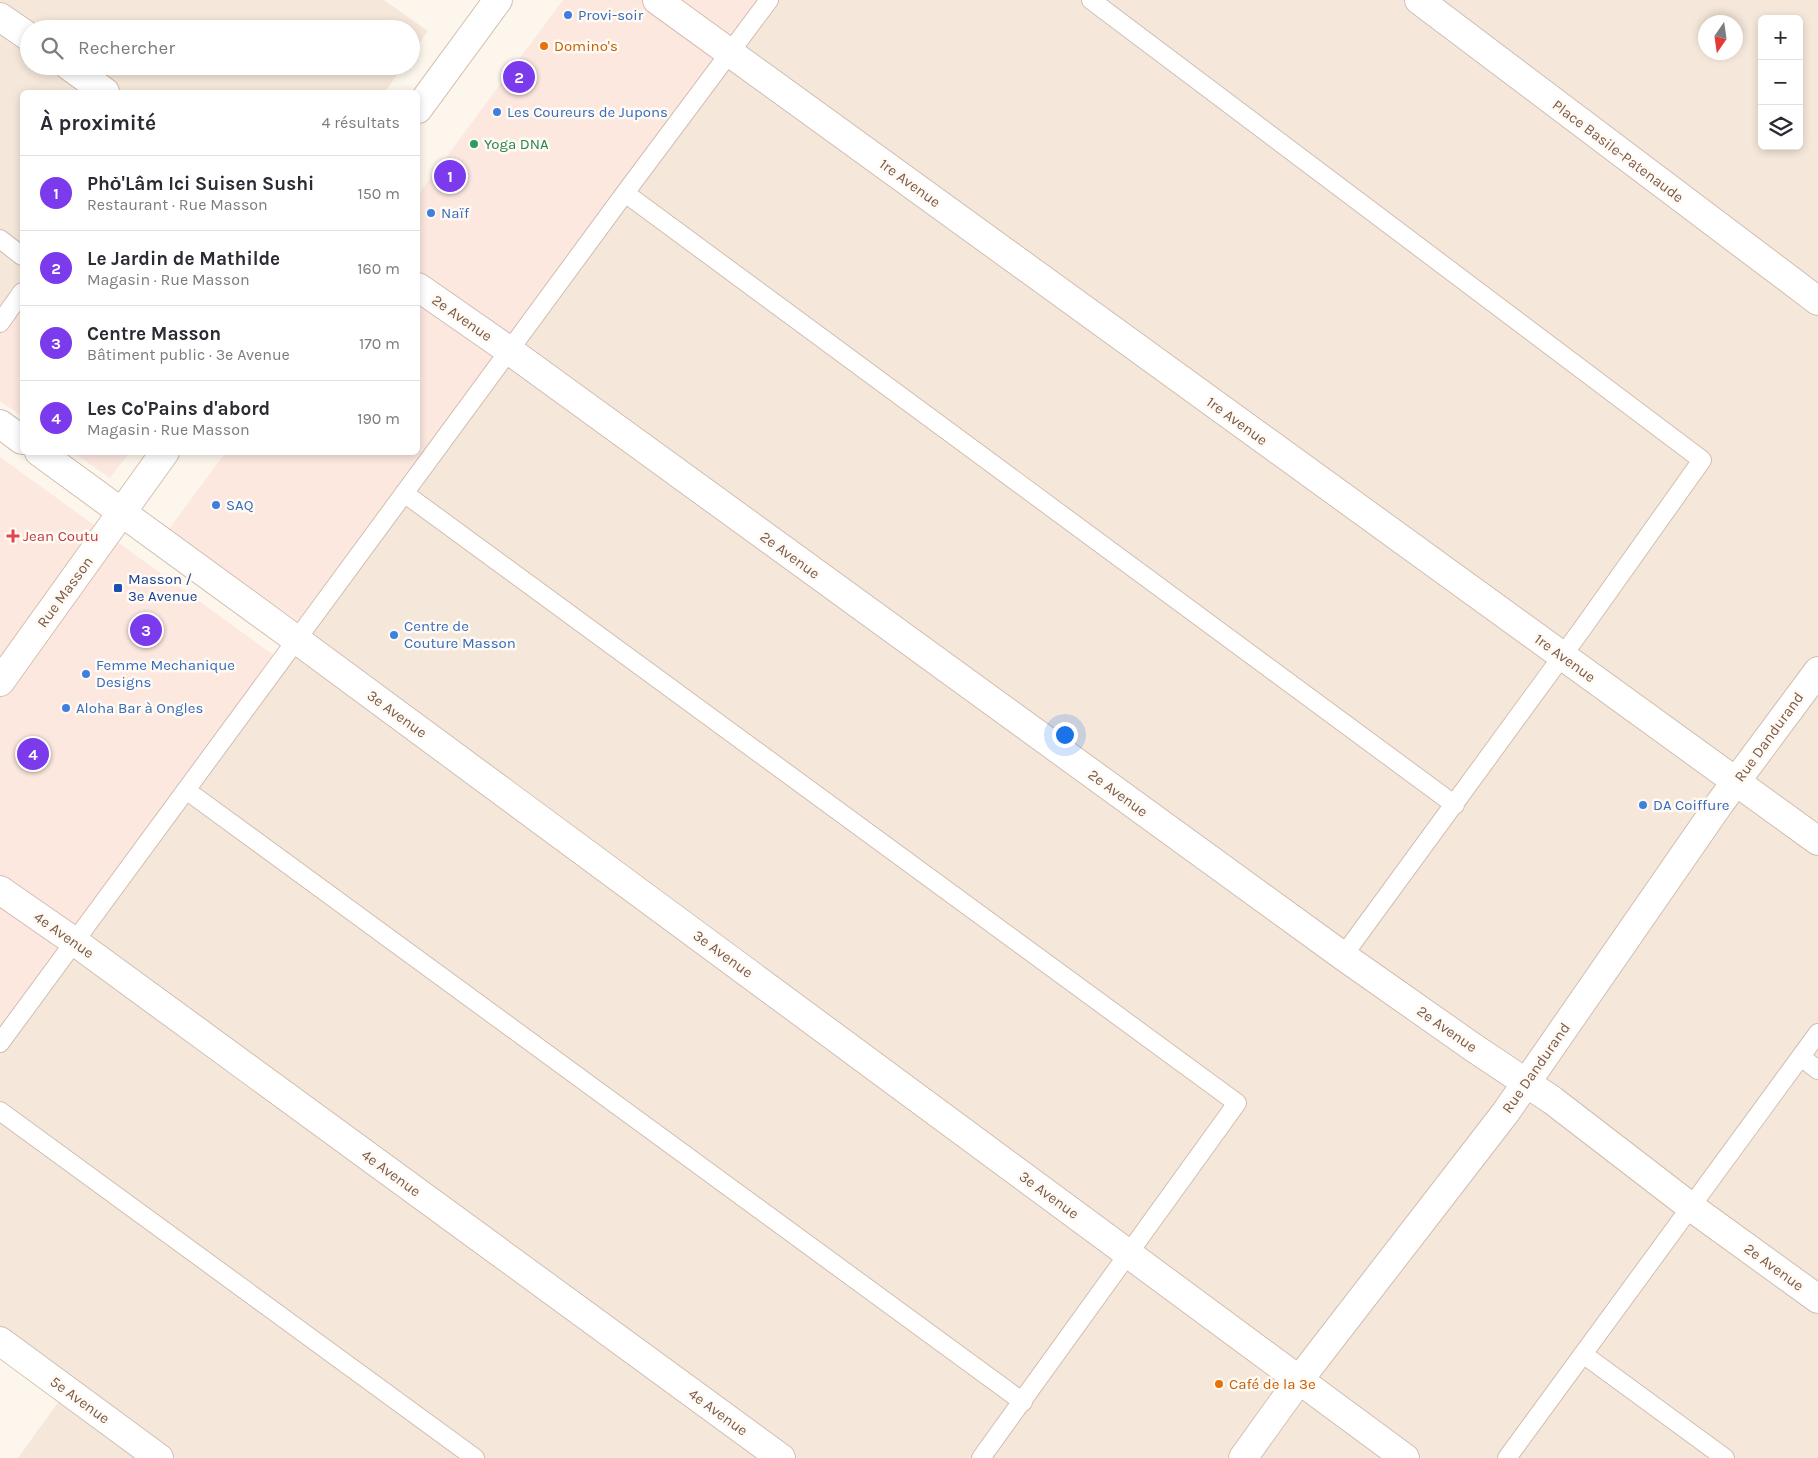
<!DOCTYPE html>
<html lang="fr">
<meta charset="utf-8">
<style>
:root{--surface:#fff;--page:#f7f7f7;--text:#2b2b33;--muted:#7c7c81;--line:#e1e1e2;--accent:#7c3aed}
body{margin:0;font-family:Karla,sans-serif;background:var(--page);color:var(--text)}
.controls{position:absolute;right:15px;top:15px;display:grid;overflow:hidden;border-radius:8px;box-shadow:0 2px 8px #0003}
.controls button{width:45px;height:45px;display:grid;place-items:center;padding:0;border:0;border-bottom:1px solid var(--line);background:var(--surface);color:var(--text);font:25px sans-serif}
.compass{position:absolute;left:1698px;top:15px;width:45px;height:45px;border-radius:50%;background:var(--surface);box-shadow:0 2px 8px #0003;rotate:193deg}
.you{position:absolute;left:1064px;top:734px;width:18px;height:18px;margin:-12px;border:4px solid #fff;border-radius:50%;background:#1a73e8;box-shadow:0 0 0 8px #1a73e833}
.badge{display:grid;place-items:center;width:32px;height:32px;border-radius:50%;background:var(--accent);color:#fff;font-size:16px;font-weight:700}
.pin{position:absolute;translate:-50% -50%;border:2px solid #fff;box-shadow:0 1px 5px #0006}
.list{margin:0;padding:0;list-style:none}
h2{display:flex;justify-content:space-between;align-items:center;height:65px;margin:0;padding:0 20px;font-size:21px}
h2 small{font-size:16px;font-weight:400;color:var(--muted)}
.list li{display:grid;grid-template-columns:32px 1fr auto;gap:15px;align-items:center;box-sizing:border-box;height:75px;padding:0 20px;border-top:1px solid var(--line)}
.list b{display:block;font-size:19px;white-space:nowrap}
.list p{margin:0;font-size:16px;white-space:nowrap;color:var(--muted)}
.list em{font-size:16px;font-style:normal;color:var(--muted)}
.icon{flex:none;width:28px;height:28px;fill:none;stroke:currentColor;stroke-width:2;stroke-linecap:round;stroke-linejoin:round}
.map{position:relative;flex:none;width:1818px;height:1458px;overflow:hidden}
.search{position:absolute;background:var(--surface);box-shadow:0 2px 8px #0003;left:20px;top:20px;width:400px;height:55px;display:flex;align-items:center;gap:12px;box-sizing:border-box;padding:0 18px;border-radius:28px;color:var(--muted);font-size:19px}
.panel{position:absolute;background:var(--surface);box-shadow:0 2px 8px #0003;left:20px;top:90px;width:400px;height:365px;border-radius:8px}
.map>svg:first-child{display:block}
</style>
<div class="map">
<svg width="1818" height="1458" viewBox="0 0 1818 1458">
<rect width="100%" height="100%" fill="#fdf6ec"/>
<!-- residential -->
<path fill="#f5e8da" fill-rule="evenodd" d="M0 0H384L428 31 411 55V29H29V66H403L385 92H22V298L0 328Z
M768 0H1818V1458H18L67 1390 0 1341V1044ZM1762 19H1799V146H1762ZM1706 22H1736V52H1706Z"/>
<!-- commercial -->
<path fill="#fde8e0" d="M563 0H769L309 629 169 529 225 453 418 452V195Z
M22 298V416L0 401V328Z
M74 453H129L110 478Z
M0 457 279 659 0 1042Z"/>
<g fill="none" stroke-linecap="round" stroke-linejoin="round">
<!-- lane casing -->
<g stroke="#d1beb0" stroke-width="20">
<path id="lane" d="M1091 0 1702 460 1582 629 1343 956
M625 193 1455 805
M0 239 22 256
M0 323 22 292
M404 493 1237 1103 981 1458
M186 790 1023 1402
M0 1043 625 193 769 0
M1801 1057 1818 1070
M0 1111 475 1458
M1583 1354 1725 1458
M1507 1458 1818 1033"/>
</g>
<!-- street casing -->
<g stroke="#d1beb0" stroke-width="30">
<path id="street" d="M657 0 1818 841
M1419 0 1818 301
M0 17 29 37
M69 66 105 92
M418 287 510 351 1343 956 1474 1048 1552 1100 1691 1207 1818 1299
M0 424 22 440
M39 452 297 640 1405 1458
M0 890 75 942 781 1458
M0 1341 159 1458
M1243 1458 1299 1380 1506 1112 1720 803 1818 671"/>
</g>
<!-- secondary casing -->
<g stroke="#d6c0b0" stroke-width="30">
<path id="secondary" d="M418 109 498 0
M0 682 165 452"/>
</g>
<!-- lane -->
<use href="#lane" stroke="#fff" stroke-width="18"/>
<!-- street -->
<use href="#street" stroke="#fff" stroke-width="28"/>
<!-- secondary -->
<use href="#secondary" stroke="#fff" stroke-width="28"/>
</g>
<!-- markers -->
<g fill="#3f7fe0" stroke="#fffaf3" stroke-width="2">
<circle cx="568" cy="15" r="5"/>
<circle cx="497" cy="112" r="5"/>
<circle cx="431" cy="213" r="5"/>
<circle cx="216" cy="505" r="5"/>
<circle cx="394" cy="635" r="5"/>
<circle cx="86" cy="674" r="5"/>
<circle cx="66" cy="708" r="5"/>
<circle cx="1643" cy="805" r="5"/>
</g>
<g fill="#e8710a" stroke="#fffaf3" stroke-width="2">
<circle cx="544" cy="46" r="5"/>
<circle cx="1219" cy="1384" r="5"/>
</g>
<circle fill="#2e9e5b" stroke="#fffaf3" stroke-width="2" cx="474" cy="144" r="5"/>
<path fill="#e0444e" stroke="#fffaf3" stroke-width="2" d="M10.5 528.5h5v5h5v5h-5v5h-5v-5h-5v-5h5z"/>
<rect fill="#1a4fb4" stroke="#fffaf3" stroke-width="2" x="113" y="583" width="10" height="10" rx="2.5"/>
<g text-anchor="middle" dominant-baseline="central" stroke-width="5" stroke-linejoin="round" paint-order="stroke">
<!-- shop labels -->
<g font-size="15" fill="#366cbe" stroke="#fffaf3" text-anchor="start">
<text x="578" y="15">Provi-soir</text>
<text x="507" y="112">Les Coureurs de Jupons</text>
<text x="441" y="213">Naïf</text>
<text x="226" y="505">SAQ</text>
<text x="404" y="626">Centre de<tspan x="404" dy="17">Couture Masson</tspan></text>
<text x="96" y="665">Femme Mechanique<tspan x="96" dy="17">Designs</tspan></text>
<text x="76" y="708">Aloha Bar à Ongles</text>
<text x="1653" y="805">DA Coiffure</text>
</g>
<!-- food labels -->
<g font-size="15" fill="#c56008" stroke="#fffaf3" text-anchor="start">
<text x="554" y="46">Domino's</text>
<text x="1229" y="1384">Café de la 3e</text>
</g>
<!-- leisure labels -->
<g font-size="15" fill="#27864d" stroke="#fffaf3" text-anchor="start">
<text x="484" y="144">Yoga DNA</text>
</g>
<!-- street labels -->
<g font-size="15" fill="#7a5c4d" stroke="#fffaf3">
<text transform="translate(1618 151) rotate(37)">Place Basile-Patenaude</text>
<text transform="translate(910 183) rotate(36)">1re Avenue</text>
<text transform="translate(462 318) rotate(35)">2e Avenue</text>
<text transform="translate(1237 421) rotate(36)">1re Avenue</text>
<text transform="translate(790 555) rotate(36)">2e Avenue</text>
<text transform="translate(65 592) rotate(-54)">Rue Masson</text>
<text transform="translate(1565 658) rotate(36)">1re Avenue</text>
<text transform="translate(397 714) rotate(36)">3e Avenue</text>
<text transform="translate(1769 737) rotate(-54)">Rue Dandurand</text>
<text transform="translate(1118 793) rotate(36)">2e Avenue</text>
<text transform="translate(64 935) rotate(35)">4e Avenue</text>
<text transform="translate(723 954) rotate(36)">3e Avenue</text>
<text transform="translate(1447 1029) rotate(35)">2e Avenue</text>
<text transform="translate(1536 1068) rotate(-55)">Rue Dandurand</text>
<text transform="translate(391 1173) rotate(36)">4e Avenue</text>
<text transform="translate(1049 1195) rotate(36)">3e Avenue</text>
<text transform="translate(1774 1267) rotate(36)">2e Avenue</text>
<text transform="translate(80 1400) rotate(36)">5e Avenue</text>
<text transform="translate(718 1412) rotate(36)">4e Avenue</text>
</g>
<!-- health labels -->
<g font-size="15" fill="#be3a42" stroke="#fffaf3" text-anchor="start">
<text x="23" y="536">Jean Coutu</text>
</g>
<!-- transit labels -->
<g font-size="15" fill="#164399" stroke="#fffaf3" text-anchor="start">
<text x="128" y="579">Masson /<tspan x="128" dy="17">3e Avenue</tspan></text>
</g>
</g>
</svg>
<div class="controls">
<button>+</button>
<button>−</button>
<button><svg class="icon" aria-label="layers" viewBox="0 0 24 24"><path d="M12 4l9 5-9 5-9-5zM3 14l9 5 9-5"/></svg></button>
</div>
<svg class="compass" viewBox="-18 -18 36 36"><path d="M0-13l5 13h-10z" fill="#e53935"/><path d="M0 13l5-13h-10z" fill="#7c7c81"/></svg>
<div class="you"></div>
<div class="pin badge" style="left:450px;top:176px">1</div>
<div class="pin badge" style="left:519px;top:77px">2</div>
<div class="pin badge" style="left:146px;top:630px">3</div>
<div class="pin badge" style="left:33px;top:754px">4</div>
<div class="search"><svg class="icon" aria-label="search" viewBox="0 0 24 24"><circle cx="10" cy="10" r="6"/><path d="M15 15l6 6"/></svg>Rechercher</div>
<section class="panel">
<h2>À proximité<small>4 résultats</small></h2>
<ul class="list">
<li><span class="badge">1</span><div><b>Phỏ'Lâm Ici Suisen Sushi</b><p>Restaurant · Rue Masson</p></div><em>150 m</em></li>
<li><span class="badge">2</span><div><b>Le Jardin de Mathilde</b><p>Magasin · Rue Masson</p></div><em>160 m</em></li>
<li><span class="badge">3</span><div><b>Centre Masson</b><p>Bâtiment public · 3e Avenue</p></div><em>170 m</em></li>
<li><span class="badge">4</span><div><b>Les Co'Pains d'abord</b><p>Magasin · Rue Masson</p></div><em>190 m</em></li>
</ul>
</section>
</div>
